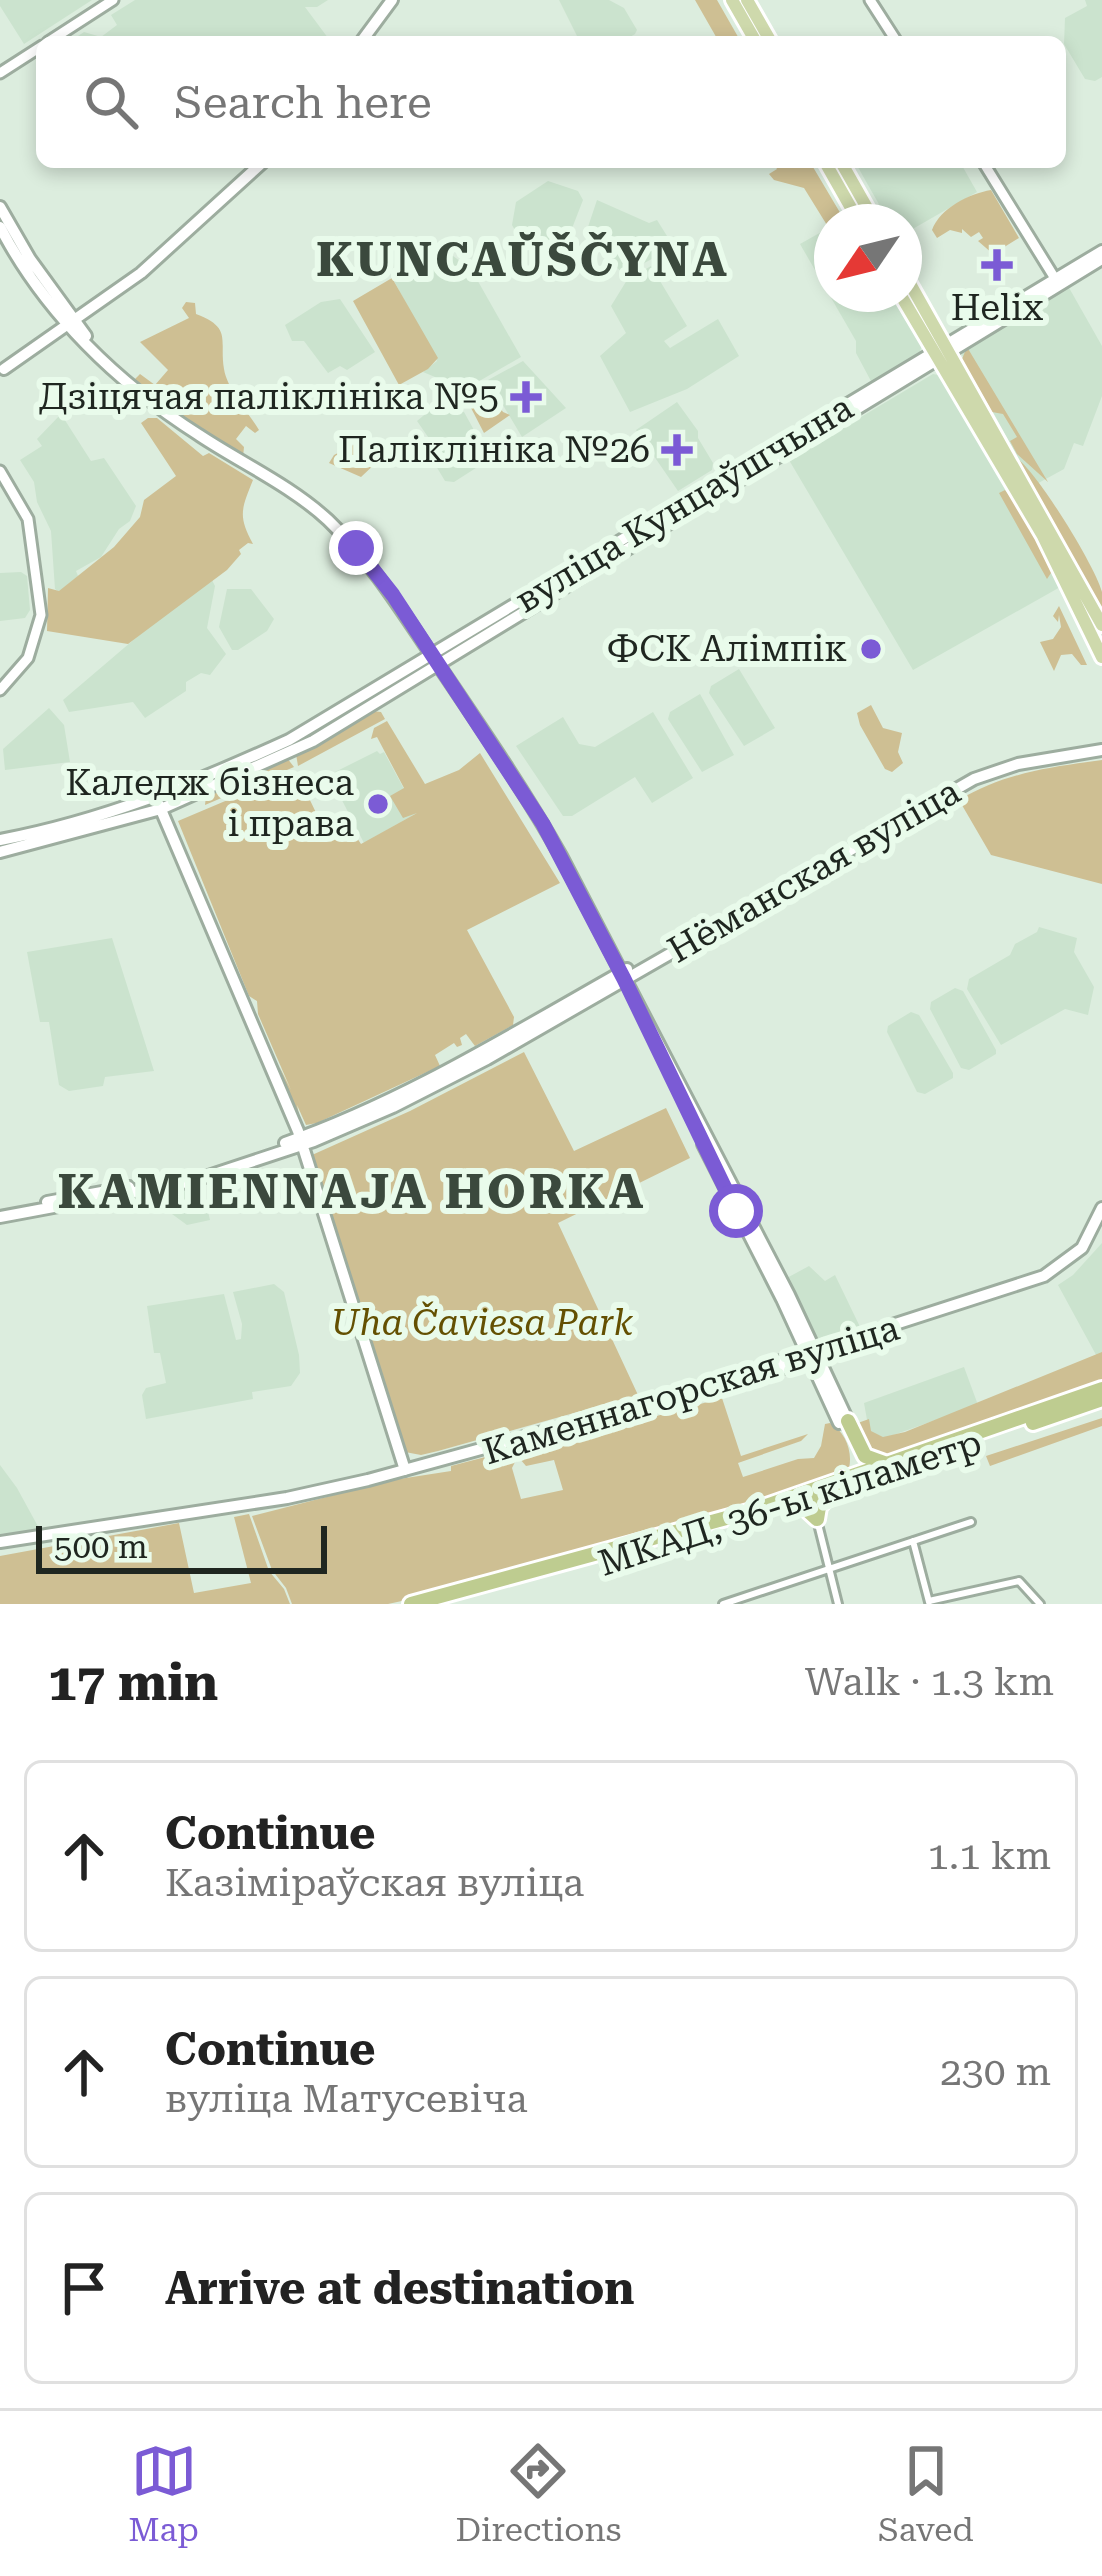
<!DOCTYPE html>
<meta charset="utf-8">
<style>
:root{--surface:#fff;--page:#f6f6f6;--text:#222;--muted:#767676;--line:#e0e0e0;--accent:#7b5bd5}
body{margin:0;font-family:"Roboto Serif",serif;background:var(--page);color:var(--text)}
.compass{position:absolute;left:814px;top:204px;width:108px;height:108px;border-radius:50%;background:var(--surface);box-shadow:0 6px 18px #0003;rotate:235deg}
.scale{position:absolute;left:36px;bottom:30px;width:291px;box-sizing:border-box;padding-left:12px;border:6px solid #1f2620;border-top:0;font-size:33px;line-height:42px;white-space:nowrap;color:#1f2620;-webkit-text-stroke:9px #e9fbeb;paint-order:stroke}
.stop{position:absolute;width:36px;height:36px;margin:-27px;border:9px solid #7b5bd5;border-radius:50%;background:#fff}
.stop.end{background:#7b5bd5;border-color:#fff;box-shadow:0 3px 12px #0008}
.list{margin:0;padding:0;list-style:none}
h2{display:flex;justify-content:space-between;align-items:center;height:156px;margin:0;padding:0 48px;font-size:51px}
h2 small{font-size:39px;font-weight:400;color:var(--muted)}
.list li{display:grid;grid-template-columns:78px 1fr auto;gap:36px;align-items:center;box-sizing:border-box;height:192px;margin:0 24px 24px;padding:0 24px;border:3px solid var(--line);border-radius:18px}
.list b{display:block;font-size:45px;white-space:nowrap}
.list p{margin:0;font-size:39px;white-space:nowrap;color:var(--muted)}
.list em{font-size:39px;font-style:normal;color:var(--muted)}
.icon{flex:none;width:66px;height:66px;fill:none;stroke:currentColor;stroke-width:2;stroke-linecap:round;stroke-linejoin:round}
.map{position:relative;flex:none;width:1102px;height:1604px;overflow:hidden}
.search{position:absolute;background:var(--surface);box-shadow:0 6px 18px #0003;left:36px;right:36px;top:36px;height:132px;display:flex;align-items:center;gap:30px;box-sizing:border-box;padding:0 42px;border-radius:18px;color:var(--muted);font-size:45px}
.sheet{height:804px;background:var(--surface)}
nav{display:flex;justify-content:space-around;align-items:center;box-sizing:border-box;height:168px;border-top:3px solid var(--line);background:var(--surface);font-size:33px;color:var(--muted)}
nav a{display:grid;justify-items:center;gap:6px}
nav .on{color:var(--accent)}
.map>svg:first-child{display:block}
</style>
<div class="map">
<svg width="1102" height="1604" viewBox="0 0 1102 1604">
<rect width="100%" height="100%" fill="#dcedde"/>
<!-- built -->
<path fill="#cbe3ce" d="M0 0H92L24 44 0 6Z
M135 0H328L317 7H305L331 42H69L84 32 101 37 117 25 111 15Z
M559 0H609L624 8 637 30 635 34 622 42 579 40Z
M1085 0H1102V77L1095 81 1085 79 1064 44 1065 18 1087 6Z
M855 162H960L977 192 904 234V222H889Z
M548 181 578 191 583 200 569 236 542 253 525 248 512 225 516 202Z
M597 200 649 223 657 220 667 236 661 254 624 274 605 257 588 227Z
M832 226V294H896L923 341 919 355 872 383 856 353V341L800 244Z
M437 253 453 256 471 269 521 357 450 398 435 377 423 372 437 361 394 281Z
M651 266 687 326 664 341 670 348 718 319 739 356 687 389 630 412 600 356 626 333 611 306 627 280Z
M1068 286 1102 346V396L1083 446 1074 443 1064 469 1033 486 962 355 965 349Z
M340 299 375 352 347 370 340 366 328 373 304 341H292L285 325 321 302Z
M523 361 566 408 522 437 488 380Z
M933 374 943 376 988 449 1062 586 913 670 789 460Z
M677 402 698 431V438L713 463 712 470 678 491 636 430Z
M435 406 464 412 490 459 454 482 445 481 430 456 435 447 417 421Z
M61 414 91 461 104 458 136 506 130 521 119 529 101 557 76 571 78 576 59 592 55 589 51 531 37 502 34 482 20 460 42 446 37 439Z
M21 572 27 576 30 610 25 618 0 621V573Z
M212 580 215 586 207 628 226 654 210 675 201 673 186 682V691L145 718 133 702 69 712 63 700 158 619Z
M227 589H251L274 619 267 631 238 650H232L219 627Z
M739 669 775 728 744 746 709 693 711 686Z
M700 694 734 755 702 772 668 719 670 712Z
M49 708 64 725 70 762 5 770 3 749Z
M653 712 693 778 652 803 635 777 572 816H563L516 746 563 717 579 744 595 747Z
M377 751 380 754 384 752 417 813 364 843 329 775Z
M1039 927 1077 938 1074 952 1094 987 1088 1015 1065 1009 1001 1045 967 989 969 979 1010 955 1015 944 1037 932Z
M112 938 154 1071 105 1077 103 1086 69 1091 59 1085 49 1022H40L27 952Z
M955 988 963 991 996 1050V1054L969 1070 961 1068 930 1009 931 1002Z
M911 1012 919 1015 953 1073V1078L925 1094 917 1092 887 1032 888 1026Z
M201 1182 210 1220 187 1225 146 1195Z
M1102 1243V1363L1101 1364 1058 1285 1073 1275Z
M809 1266 825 1281 835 1275 862 1331 822 1343 816 1339 785 1279Z
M274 1284 284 1292 299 1355 300 1373 291 1386 252 1392 253 1399 146 1419 142 1395 146 1388 166 1383 160 1353H154L147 1306 224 1294 236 1340 241 1339 242 1324 233 1292Z
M964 1367 978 1405 885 1438 869 1431 864 1403Z
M0 1465 17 1488 40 1530 0 1534Z"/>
<!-- green -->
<path fill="#cebf93" d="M695 0H717L741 42H719Z
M773 162H810L845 221 832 222 830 230 804 188 774 180 769 174 777 169Z
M991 190 1019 238 993 254 978 241 983 238 979 232 971 237 962 229V233L950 230 937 238 932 230C940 208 969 194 991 190Z
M392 278 438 358 428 369 399 385 353 301Z
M186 302 195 303 196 314C233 328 219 340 224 369 227 389 249 413 259 430L255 433 246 426 236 439 244 447 243 457 187 423 133 381 140 374 155 385 168 370 140 342 189 318 182 308Z
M967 347 1048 482 1017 454 1010 441 1017 437 1003 414 992 412 962 359Z
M487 388 503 412 510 415 484 433 470 406 475 390Z
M148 418H157L203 456 209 453 253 480C241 510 238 516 253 544L248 543 239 550 241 554 227 570 128 644 47 631 48 588 59 591 114 547 140 517 144 500 176 476 141 423Z
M359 442 377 462 361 477 329 463 334 455Z
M1019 460C1040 477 1095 566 1102 592 1102 599 1102 606 1102 612Z
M1005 490 1028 521 1053 570 1047 579 999 493Z
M1059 606 1087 665H1081L1072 654 1061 655 1054 671 1040 642 1053 639 1061 627 1059 615 1058 622 1053 616Z
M871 705 883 728 902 733 898 752 903 763 892 772 885 769 860 725 857 713Z
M372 711 381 712 385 719 298 766 296 754Z
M387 721 425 784 459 770 480 753 560 883 467 930 514 1017 513 1025 475 1046 466 1034 460 1038 462 1045 457 1047 454 1043 435 1055 440 1066 317 1123 306 1125 297 1105 302 1128 279 1066 291 1090 258 1014 257 1001 249 996 178 821 296 771 320 821 318 832 349 826 361 844 417 813 403 818 390 796 404 788 377 737 371 739 374 728Z
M287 758 294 767 205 805 206 796Z
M1102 760V884L991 855 959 800C1004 773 1050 767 1102 760Z
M524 1052 574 1151 666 1108 690 1158 558 1223 638 1395 438 1451 421 1455 405 1452 312 1155 410 1111Z
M1102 1352V1381L884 1461 869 1455 855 1424 869 1419 871 1431 883 1437 905 1432Z
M722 1398 741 1456 808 1434 801 1441 738 1463 743 1477 798 1459 814 1458 821 1446 825 1424 830 1423C845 1431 853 1452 849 1468L669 1530 443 1592 388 1604H292L286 1588 272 1570 252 1516 393 1480 451 1471V1466L508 1451 516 1460 512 1468 521 1499 563 1490 554 1460 526 1466 520 1459 521 1448 571 1433 573 1439Z
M1102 1418V1426L990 1466 986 1456Z
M249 1514 269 1571 284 1589 290 1604H0V1556L179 1523 194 1593 251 1583 234 1517Z"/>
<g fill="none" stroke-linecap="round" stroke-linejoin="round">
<!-- minor casing -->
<g stroke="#9dad9f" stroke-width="12">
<path id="minor" d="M817 1520 838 1604
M913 1541 929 1602
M929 1601 1019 1581 1040 1604
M723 1604 971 1522"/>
</g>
<!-- tertiary casing -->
<g stroke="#9dad9f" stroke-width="15">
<path id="tertiary" d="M870 0 897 42
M48 42 113 0
M0 73 42 46
M983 162 1059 285
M0 471 28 519 41 615 28 658 0 690"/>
</g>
<!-- secondary casing -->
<g stroke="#9dad9f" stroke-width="16">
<path id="secondary" d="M361 42 392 0
M0 207 30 259 86 336
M0 227C45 313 117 383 199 435 241 463 290 485 328 520 371 561 400 608 433 657 477 722 522 787 561 856L789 1295 848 1421
M4 369 141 273 263 162
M159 805 298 1131 405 1470
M0 840C101 821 195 783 289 740L1102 251
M0 852 161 809 313 741 1102 259
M285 1143C407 1100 515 1032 627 969
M703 1144 782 1299 839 1423
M47 1202 129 1187
M0 1217 193 1181 314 1141 393 1107 487 1059 974 779 1018 764 1102 750
M761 1375 812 1359
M0 1542 287 1498 368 1480 663 1399 1044 1276 1082 1248 1102 1208"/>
</g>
<!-- primary casing -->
<g stroke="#fff" stroke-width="18">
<path id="primary" d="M732 0 756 42
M747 0 771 42
M825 162 859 222
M841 162 875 222
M904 273 1102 625
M900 294 1043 536 1102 657"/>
</g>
<!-- trunk casing -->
<g stroke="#fff" stroke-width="20">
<path id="trunk" d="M848 1421 865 1456 887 1464
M1033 1423 1102 1399
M795 1507 805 1508 817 1519 819 1507 826 1499
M796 1507 854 1487
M411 1604 752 1511 1102 1389"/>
</g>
<!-- minor -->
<use href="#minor" stroke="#fff" stroke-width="6"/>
<!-- tertiary -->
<use href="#tertiary" stroke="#fff" stroke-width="9"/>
<!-- secondary -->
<use href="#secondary" stroke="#fff" stroke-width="10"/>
<!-- primary -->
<use href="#primary" stroke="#ced9ac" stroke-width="12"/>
<!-- trunk -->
<use href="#trunk" stroke="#becc90" stroke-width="14"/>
</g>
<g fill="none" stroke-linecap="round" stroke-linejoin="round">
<!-- route -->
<path stroke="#7b5bd5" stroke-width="15" d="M356 548 393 595 543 824 624 979 736 1211"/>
</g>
<!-- markers -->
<g fill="#7b5bd5" stroke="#e9fbeb" stroke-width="4.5">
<path d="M991 247h12v12h12v12h-12v12h-12v-12h-12v-12h12z"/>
<path d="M520 379h12v12h12v12h-12v12h-12v-12h-12v-12h12z"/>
<path d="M671 432h12v12h12v12h-12v12h-12v-12h-12v-12h12z"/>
<circle cx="871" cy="649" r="12"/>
<circle cx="378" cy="804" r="12"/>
</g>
<g text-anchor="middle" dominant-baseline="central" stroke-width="12" stroke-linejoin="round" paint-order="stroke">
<!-- poi labels -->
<g font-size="36" fill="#1f2620" stroke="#e9fbeb" text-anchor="end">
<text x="997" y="308" text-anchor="middle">Helix</text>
<text x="499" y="397">Дзіцячая паліклініка №5</text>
<text x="650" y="450">Паліклініка №26</text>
<text x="847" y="649">ФСК Алімпік</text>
<text x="354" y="783">Каледж бізнеса<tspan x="354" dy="41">і права</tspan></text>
</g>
<!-- street labels -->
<g font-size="36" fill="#1f2620" stroke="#e9fbeb">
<text transform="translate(684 504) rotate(-31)">вуліца Кунцаўшчына</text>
<text transform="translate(814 871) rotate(-30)">Нёманская вуліца</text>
<text transform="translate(691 1390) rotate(-17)">Каменнагорская вуліца</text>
<text transform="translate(790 1503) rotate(-18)">МКАД, 36-ы кіламетр</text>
</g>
<!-- park labels -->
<g font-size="36" font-style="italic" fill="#645002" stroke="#e9fbeb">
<text x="482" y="1323">Uha Čaviesa Park</text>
</g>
<!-- district labels -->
<g font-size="48" font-weight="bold" letter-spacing="3" fill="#3b493d" stroke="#e9fbeb">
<text x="523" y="260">KUNCAŬŠČYNA</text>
<text x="352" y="1192">KAMIENNAJA HORKA</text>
</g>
</g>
</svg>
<svg class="compass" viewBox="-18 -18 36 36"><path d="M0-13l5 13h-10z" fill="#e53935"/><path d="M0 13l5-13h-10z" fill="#767676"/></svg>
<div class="scale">500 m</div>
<div class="stop" style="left:736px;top:1211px"></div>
<div class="stop end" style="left:356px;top:548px"></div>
<div class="search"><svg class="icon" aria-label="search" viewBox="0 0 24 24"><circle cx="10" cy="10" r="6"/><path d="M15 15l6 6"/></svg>Search here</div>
</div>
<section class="sheet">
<h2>17 min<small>Walk · 1.3 km</small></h2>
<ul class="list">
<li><svg class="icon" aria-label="ahead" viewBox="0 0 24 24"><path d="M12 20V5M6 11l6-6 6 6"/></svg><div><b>Continue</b><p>Казіміраўская вуліца</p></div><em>1.1 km</em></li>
<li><svg class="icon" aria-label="ahead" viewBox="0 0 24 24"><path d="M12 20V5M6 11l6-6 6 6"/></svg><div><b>Continue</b><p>вуліца Матусевіча</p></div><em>230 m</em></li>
<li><svg class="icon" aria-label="arrive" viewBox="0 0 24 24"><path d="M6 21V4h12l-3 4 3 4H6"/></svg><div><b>Arrive at destination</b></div></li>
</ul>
</section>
<nav>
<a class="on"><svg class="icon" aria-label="map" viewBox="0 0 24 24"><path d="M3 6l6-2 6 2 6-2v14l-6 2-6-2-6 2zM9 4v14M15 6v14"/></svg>Map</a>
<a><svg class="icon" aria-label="directions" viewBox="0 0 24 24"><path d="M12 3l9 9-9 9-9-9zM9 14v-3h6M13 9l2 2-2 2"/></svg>Directions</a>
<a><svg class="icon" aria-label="saved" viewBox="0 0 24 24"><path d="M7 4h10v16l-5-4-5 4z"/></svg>Saved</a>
</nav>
